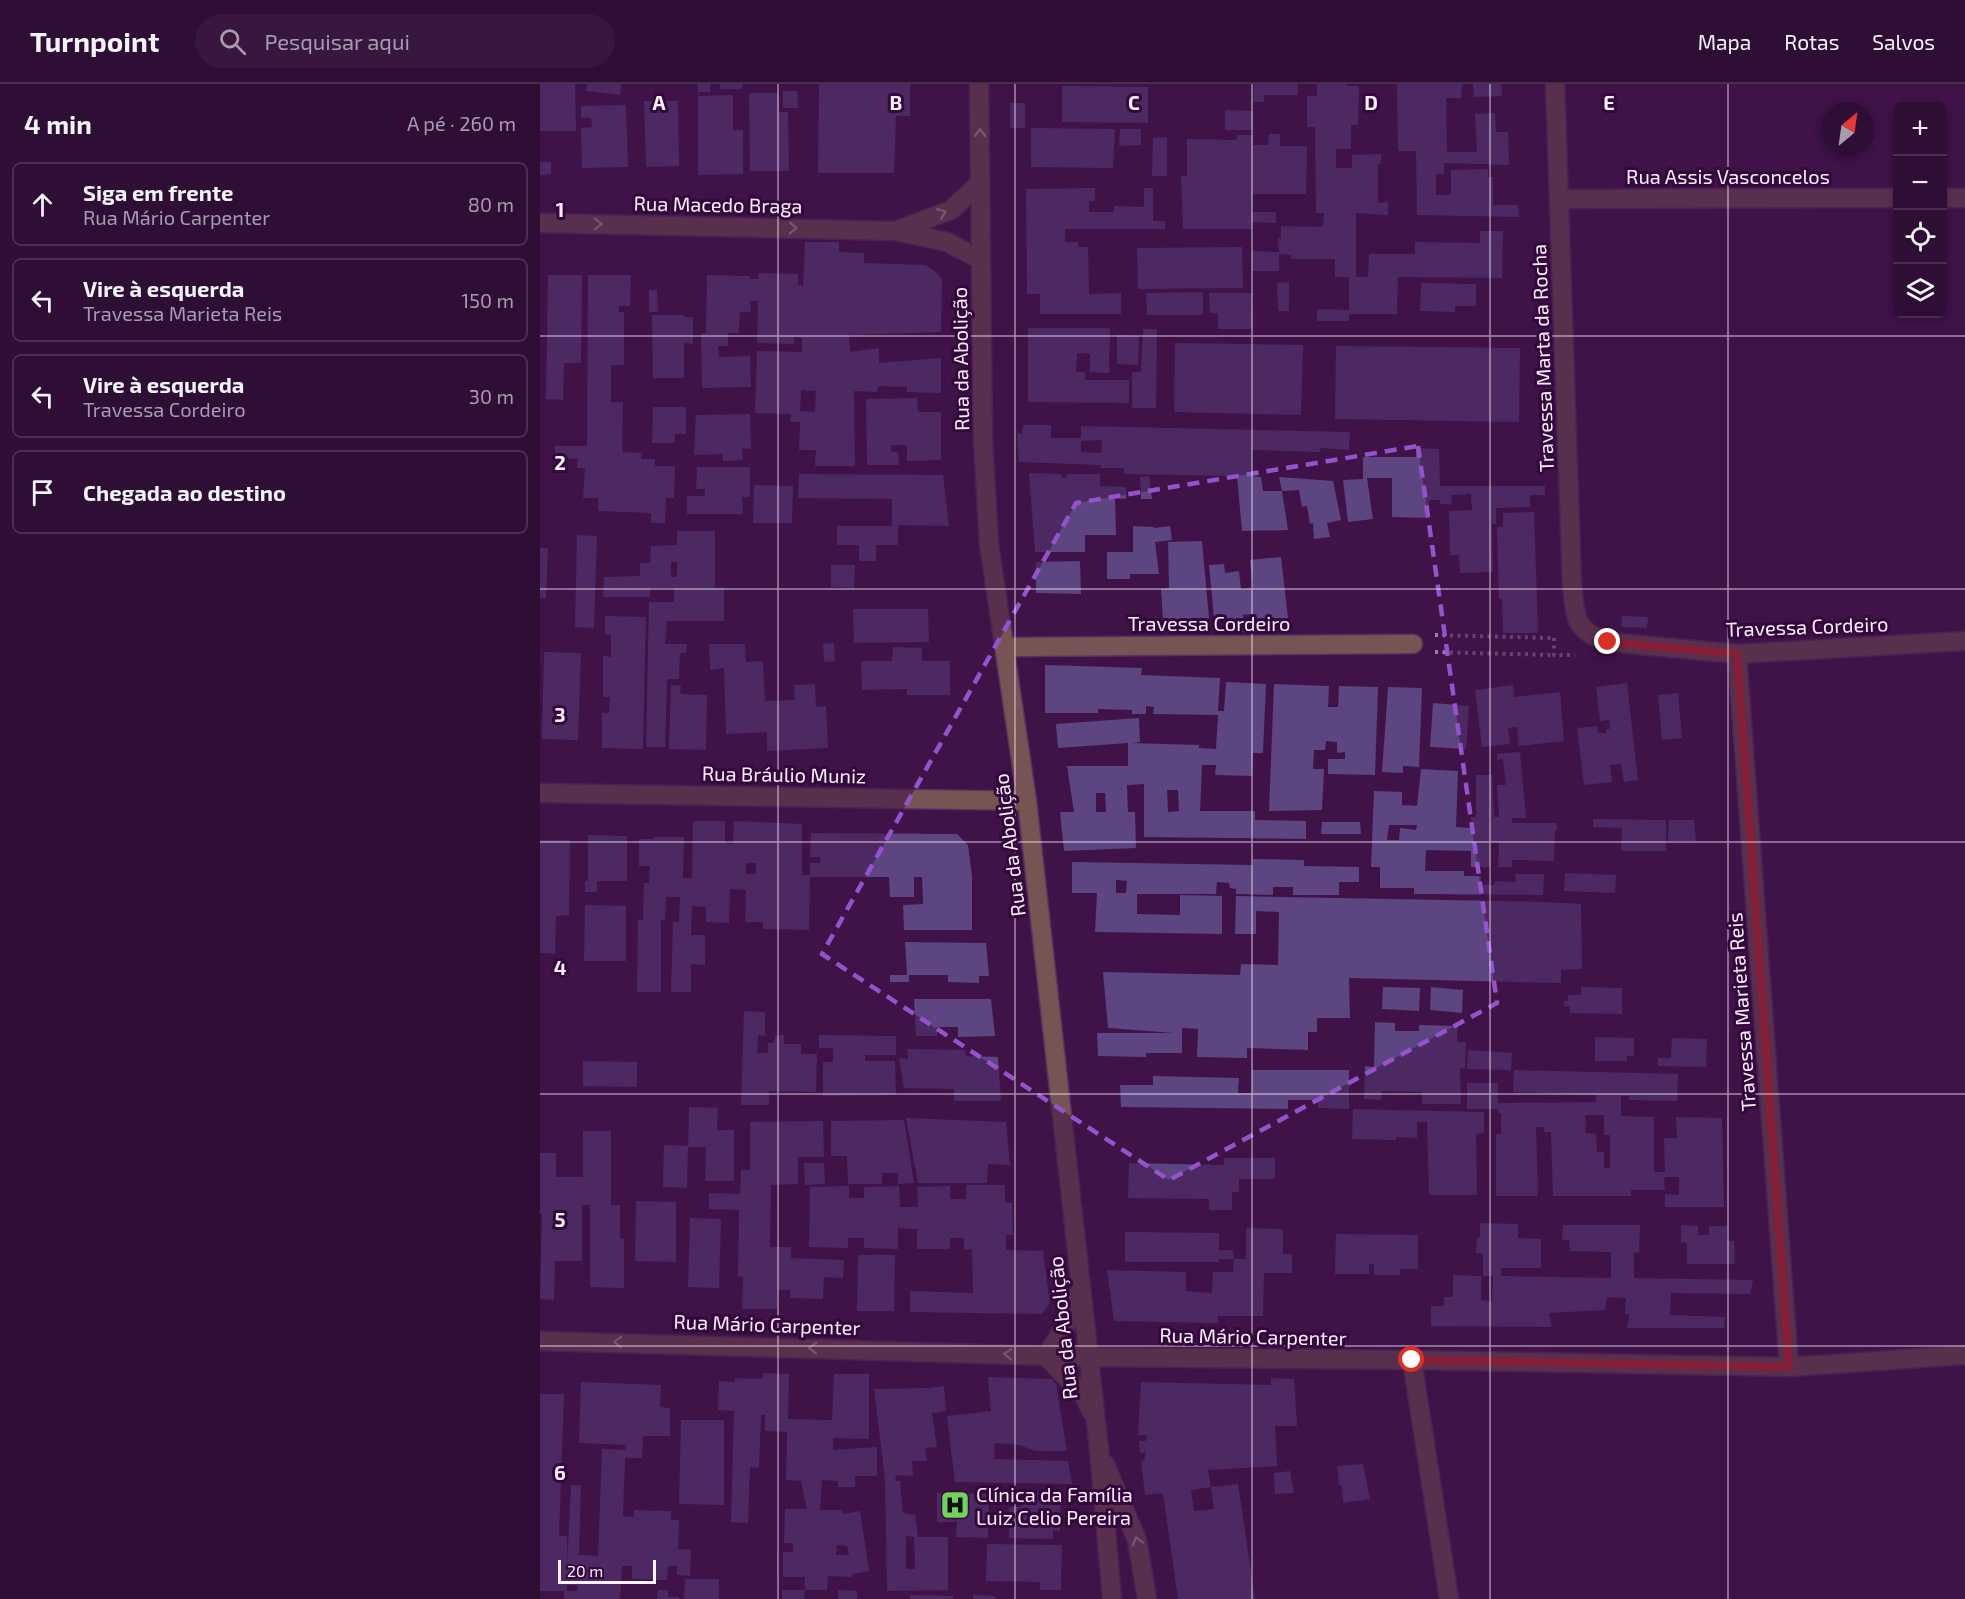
<!DOCTYPE html>
<html lang="pt">
<meta charset="utf-8">
<style>
:root{--surface:#2f0e36;--page:#37173e;--text:#f1f3f6;--muted:#a79cad;--line:#4a2e51}
body{margin:0;font-family:"Exo 2",sans-serif;background:var(--page);color:var(--text)}
.controls{position:absolute;right:18px;top:18px;display:grid;overflow:hidden;border-radius:9px;box-shadow:0 3px 9px #0003}
.controls button{width:54px;height:54px;display:grid;place-items:center;padding:0;border:0;border-bottom:2px solid var(--line);background:var(--surface);color:var(--text);font:30px sans-serif}
.compass{position:absolute;left:1281px;top:18px;width:54px;height:54px;border-radius:50%;background:var(--surface);box-shadow:0 3px 9px #0003;rotate:29deg}
.scale{position:absolute;left:18px;bottom:15px;width:98px;box-sizing:border-box;padding-left:6px;border:3px solid #faf0fc;border-top:0;font-size:16px;line-height:21px;white-space:nowrap;color:#faf0fc;-webkit-text-stroke:4px #34073d;paint-order:stroke}
.stop{position:absolute;width:18px;height:18px;margin:-14px;border:4px solid #d93025;border-radius:50%;background:#fff}
.stop.end{background:#d93025;border-color:#fff;box-shadow:0 2px 6px #0008}
.list{margin:0;padding:0;list-style:none}
h2{display:flex;justify-content:space-between;align-items:center;height:78px;margin:0;padding:0 24px;font-size:26px}
h2 small{font-size:20px;font-weight:400;color:var(--muted)}
.list li{display:grid;grid-template-columns:39px 1fr auto;gap:18px;align-items:center;box-sizing:border-box;height:84px;margin:0 12px 12px;padding:0 12px;border:2px solid var(--line);border-radius:9px}
.list b{display:block;font-size:22px;white-space:nowrap}
.list p{margin:0;font-size:20px;white-space:nowrap;color:var(--muted)}
.list em{font-size:20px;font-style:normal;color:var(--muted)}
.icon{flex:none;width:33px;height:33px;fill:none;stroke:currentColor;stroke-width:2;stroke-linecap:round;stroke-linejoin:round}
.map{position:relative;flex:none;width:1425px;height:1515px;overflow:hidden}
header{display:flex;align-items:center;gap:36px;box-sizing:border-box;height:84px;padding:0 30px;background:var(--surface);border-bottom:2px solid var(--line)}
header strong{font-size:28px}
nav{display:flex;gap:33px;margin-inline-start:auto;font-size:21px}
.search{width:420px;height:54px;background:var(--page);display:flex;align-items:center;gap:15px;box-sizing:border-box;padding:0 21px;border-radius:33px;color:var(--muted);font-size:22px}
main{display:flex}
aside{flex:1;background:var(--surface)}
.map>svg:first-child{display:block}
</style>
<header>
<strong>Turnpoint</strong>
<div class="search"><svg class="icon" aria-label="search" viewBox="0 0 24 24"><circle cx="10" cy="10" r="6"/><path d="M15 15l6 6"/></svg>Pesquisar aqui</div>
<nav><a>Mapa</a><a>Rotas</a><a>Salvos</a></nav>
</header>
<main>
<aside>
<h2>4 min<small>A pé · 260 m</small></h2>
<ul class="list">
<li><svg class="icon" aria-label="ahead" viewBox="0 0 24 24"><path d="M12 20V5M6 11l6-6 6 6"/></svg><div><b>Siga em frente</b><p>Rua Mário Carpenter</p></div><em>80 m</em></li>
<li><svg class="icon" aria-label="left" viewBox="0 0 24 24"><path d="M17 20v-9H6M10 6l-5 5 5 5"/></svg><div><b>Vire à esquerda</b><p>Travessa Marieta Reis</p></div><em>150 m</em></li>
<li><svg class="icon" aria-label="left" viewBox="0 0 24 24"><path d="M17 20v-9H6M10 6l-5 5 5 5"/></svg><div><b>Vire à esquerda</b><p>Travessa Cordeiro</p></div><em>30 m</em></li>
<li><svg class="icon" aria-label="arrive" viewBox="0 0 24 24"><path d="M6 21V4h12l-3 4 3 4H6"/></svg><div><b>Chegada ao destino</b></div></li>
</ul>
</aside>
<div class="map">
<svg width="1425" height="1515" viewBox="0 0 1425 1515">
<rect width="100%" height="100%" fill="#3f1348"/>
<!-- building -->
<path fill="#5c4581" fill-rule="evenodd" d="M0 0H35L36 47H0Z
M47 0H81L80 11 47 7Z
M158 0H170V8H158Z
M180 0H202V5H180Z
M279 0H370V32H356L354 89H278Z
M714 0H758V11H724V18H713Z
M777 0H807V2H819L818 41H811V65H796V84H812V71L841 70V80H838V119L848 118V131L816 129V193H828L829 170H875V158L940 159V147H963L962 194 858 193 857 230H809V237H777V225L809 226V193H795V175H751V171L739 170V187H712V167L739 168 738 154 741 155V142L783 143 784 129H776L775 43H767V12H777Z
M857 0H922L921 14H906L907 68H937L935 30 955 29 956 48H968L969 81 904 79V90H896V111H911V86L948 85V93H953V121H978L979 133 877 131 876 67H858Z
M933 0H961L962 12 934 13Z
M522 2 608 3V39L522 38Z
M243 7H257L258 24H243Z
M209 9H239V28H248L249 87H210Z
M193 11V46H203V90L158 91V12Z
M104 17H138L139 82 106 83Z
M470 19H485V44H470Z
M86 21 88 83 42 84 41 44 52 43 51 34H41V22Z
M685 26 713 27V46H685Z
M491 44 575 45 573 84 491 83Z
M580 45H601V61L579 62Z
M729 50H740V62H767L766 110H713L712 128H736V139L712 138V145H643L641 92H647V55L697 56V51H713V61H728Z
M627 53V92H612L613 54Z
M0 78H11V90L0 91Z
M555 104V117H549V128H574V122L604 123V104H613V137H625V145H525V158H538V163H548L549 210 581 209V230H500V210H487L486 105Z
M265 158H299V168L324 169V179L386 181 399 191 402 196 401 248 309 251 310 268 339 264V279L401 274V309L367 308V303L338 302 337 308 314 307 315 382H275L276 366H259L260 338H250L251 330 215 329 217 267 262 268V254L254 253V260L217 259 218 217H210L211 228H200L199 249H188V262H178L179 273 210 272 211 303 162 304 161 249H166L167 191 210 192V195H218L219 189 258 190V201L263 202ZM261 306 276 307 275 328 260 327Z
M702 163 703 204 598 205 597 164Z
M8 191H42L41 279H24L23 316 6 315Z
M48 191H91L90 222H79V228H84V281H71V318H83L82 368 102 369 101 375H115V382H135L134 414H126L125 439H111V429L58 427V414H43L45 384H37L38 375 15 374V362H47Z
M749 198V227H738L737 199Z
M881 199 936 200V222H915V228L880 227Z
M109 206H117L118 228H109Z
M663 208V231H607L606 209Z
M669 209H712L713 245H678V229H670Z
M112 231H144L143 233H153V260L144 259V294H113Z
M488 244H570L569 289 550 288V270L537 269 536 288H545V296H589V319L488 318Z
M603 245H617L616 324H592V288H601Z
M577 251 599 252 598 281 577 280Z
M635 259 763 261 761 331 634 328Z
M796 262 980 264 979 338 795 335Z
M377 314 378 328H401V376L367 377V361H351V368H358L359 381H327L326 315Z
M113 323H146V350H135V359H112Z
M210 330 211 365 202 364 203 376 183 377V370L154 371 156 331Z
M483 341H511V354H541V342L810 348 809 366 780 364V368L712 366V392L721 393 723 407H742L748 446 702 447 697 392 584 390V384H561V381L479 378 477 349 482 350ZM562 356 561 369 541 368V357Z
M876 364 899 365 900 402H1005V411H990V423L956 424V440H952L953 488 920 489 919 471H910L909 427 932 426 931 410 911 411 912 420H900V416H889V434L852 433V394H827L833 435 808 438 803 396 823 395V373H876Z
M157 383H210V413H202L203 430H147V412H165V405H156Z
M489 389 521 390V393L527 394V390H560V402L586 403V415L575 414 576 451H545V468H495Z
M259 390 403 391 409 442 358 441V461H336V477H319V461H297V442H352V415L258 414Z
M609 392 612 415H601L600 393Z
M739 393 793 397 801 436 787 439 790 453 774 455 773 439 770 440 767 422 762 423 759 406 742 407Z
M214 401 253 402 252 439H213Z
M994 428 998 549H963L962 515H959L957 443H963V429Z
M593 442 614 443V444L630 442 632 456 615 458 619 490H590V495H567V468H593Z
M137 447H175V504L184 503V537H127L125 560H147L146 569H140L139 595H127L125 663H106L109 518H134V504H110V513H63L64 493 100 492V479H110L111 462 137 461ZM131 478H137V493H131Z
M37 451 57 452 54 544 35 543Z
M662 457 669 534 623 536 621 505 629 504 628 458Z
M0 464H8L6 514H0Z
M741 473 748 534 713 536 712 530 703 531 705 548H685V533L674 534 669 481 684 480 685 489 699 487 701 505 713 504 710 476Z
M540 477 541 510 496 509V478Z
M291 481H315L314 504 291 503Z
M313 525H388L389 558 314 559Z
M65 532 106 533 103 665 62 664V629H69L70 613H63V572L71 573V551L65 550Z
M1082 532 1108 533 1107 544 1081 543Z
M294 559 295 577 284 578 283 560Z
M169 560H205L206 578 223 577 225 617 255 616 254 601 275 600 276 623 286 622 288 664 227 667V648L186 650 184 584 170 586Z
M353 563 382 564V577H410V611H367V605L322 606 321 577H352Z
M4 568 41 569 38 656 2 655Z
M505 581 602 584 601 591 680 594 678 627H684L686 598 726 600 723 669H713L712 692 675 691 676 681H662L660 727H715V736L766 737V755L604 753V700L587 701 588 728H595L596 764 524 767 520 728H534L527 682H588V659L518 664 516 640 599 634 600 658 591 659 659 661V664L676 665 678 631 613 630 614 623 606 622V630H592V626L558 625V629H505ZM627 706H638L639 727 628 728ZM556 709H565L566 728H556Z
M1087 599 1098 696 1084 698 1081 680 1070 681 1072 698 1044 701 1037 644 1057 642 1058 649H1066V645H1070L1069 636 1060 637 1056 603Z
M734 600 789 602 788 623H798L799 602 838 603 835 691 788 690V675H805V668L797 669V658L786 657 785 666H774L773 685H784L782 726 729 727Z
M131 601 141 602 140 610 167 611 166 666 129 665Z
M973 601 974 613 1020 608 1024 657 979 662 977 643 968 644 970 660 942 663 935 606Z
M848 603 882 604 879 683 863 682V689L842 688Z
M1138 609 1142 654 1122 656 1118 611Z
M893 619 929 622 926 665 890 663Z
M980 668 986 734H972V739H1017V746H1015L1014 777 972 776V783H958L959 758H950V783H931V767L886 766 885 787H924V792H941V801H955V797L976 798 975 790H1004L1003 811 874 810V804H840V783H831L834 707 862 708V721L877 722 881 685 918 687 916 743 931 744V733H936V691H952L954 733H959L957 701H966L963 675 957 676V670ZM849 741H877L876 746 860 744 859 756H847Z
M1053 735 1126 736V767H1081L1082 744 1053 743Z
M1129 736H1154L1156 757H1128Z
M153 737H185V759L193 760 194 737 262 740V791H270V779H281L280 773H270L271 749 417 750 428 761 432 793V846H364L363 821 383 820 382 793H374V813H350L349 793H270L269 846 223 845V838H205L206 806 190 805 189 839 166 838V823L152 822 151 851H165V881L151 880V908H131L133 838H139L140 813H126L125 837 121 836V908H97L98 836H103L104 799H109L110 782H99V755H114V753H144L143 794H152ZM206 779H216V790H206Z
M782 738H820L821 750H781Z
M48 751 87 752V797H57V808H45V797H48Z
M0 756H30L29 831 16 832 15 870 0 869Z
M713 775 764 776V782L819 783V798H799V811H753V803H733V811L696 810V805L690 804 689 799 677 798 676 810H597V830L640 831V811L682 812V850L555 848 557 809H532V778L713 781ZM576 796 587 797 586 809H576Z
M1025 789 1076 791 1075 809 1024 807Z
M696 812 1009 818 1041 820 1042 885 1021 886V899L809 894 810 934H777V948H768V966L707 964V974L657 973 658 945 642 944V969H606V973L558 972 557 949H634L568 944 563 888 700 891 701 880 738 881 739 828 716 827V850H695Z
M45 821 86 822V877H44Z
M365 858 446 859 449 892H439V899L408 898V891H369V898H350V891H367Z
M843 903 880 904 879 927 842 925Z
M891 903 923 906 922 929 890 926Z
M1041 903 1082 904V930L1030 929V923L1024 922V917H1028V911H1041Z
M374 915H451L455 952 418 953V943H397V952H376Z
M204 927 225 928V952L218 951 217 969H228V959H234L235 952 244 951V960H261V970H277L276 1008 229 1007V1021H201Z
M835 938 855 939V947H879V941L918 942 917 958H926L925 985 920 984 921 1020H882V1008L842 1007 841 1016 824 1015 825 982 834 983Z
M279 951 356 952V971H325V977H355L356 1011 283 1012V978H293V964H279Z
M1055 953 1094 954V972H1087V977H1055Z
M1132 954 1167 955 1166 983 1118 982V974H1131Z
M367 965 425 966 426 972 458 973 461 1017H414V1005L364 1004 359 974 368 975Z
M928 966 972 969 971 986 927 985Z
M43 977 97 978V1003L43 1002Z
M712 986H809V1025L778 1024V1016H748V1025L581 1023 580 1001H613V992L699 994 698 1009H712Z
M974 986 1138 990 1137 1017 1089 1016V1012H1081V1032L1114 1033V1088H1125L1124 1054H1137L1136 1033 1182 1034 1184 1123H1125V1110L1139 1111V1093H1124L1125 1106H1091V1112H1013L1011 1048H1004V1043H996L998 1112H956V1050H961V1029H958V1025H927V999H958V1019L1056 1018V1011L973 1008ZM1045 1031H1064V1051H1070V1084H1064V1068H1057L1056 1050 1046 1049Z
M149 1023 178 1024 177 1046H194V1097H165L166 1063H148Z
M813 1025 944 1028V1049L936 1050 937 1111H889L887 1038H877V1054L856 1053V1056L812 1055Z
M366 1034 466 1038 470 1081 448 1080 447 1099H378Z
M364 1036 374 1099 358 1100V1089H342V1100H308L307 1072H291V1037Z
M283 1037 284 1073H258V1100L231 1101 230 1163H251V1174L304 1176 303 1194 284 1193 283 1215 250 1214V1206H238L237 1225H202L203 1193 198 1192 199 1126 169 1125V1109L200 1110 201 1086H210V1038Z
M43 1047H71V1121H80V1154L84 1155V1204L50 1203V1121H42V1177H15L14 1216 0 1215 2 1130H0V1069H16V1093H43Z
M124 1061 148 1062 147 1104 123 1103Z
M684 1074H735V1095H699V1108H692V1126H669V1115L588 1114 589 1079 684 1081Z
M264 1079H284L285 1100 265 1101Z
M426 1101H465V1119H472L473 1151H466V1166L503 1167 510 1219 502 1230 370 1228V1207L433 1209 432 1165 424 1166V1154H410V1165H377V1145L358 1144V1165L324 1164V1154H308V1164L269 1163 270 1103 309 1102V1114H324V1103L359 1102 360 1123H378L377 1103 410 1102V1115H426Z
M96 1117 136 1118V1178L95 1177Z
M150 1134 181 1135 179 1204 148 1203Z
M940 1139 978 1140V1154L1001 1155V1184H961V1192L1071 1194V1168L1030 1167 1029 1156H1022L1023 1141H1100L1099 1169 1094 1168V1194L1213 1196 1210 1210 1131 1209 1130 1231 1185 1233 1184 1244H1087L1089 1230H1085L1086 1214 1067 1213 1065 1226 1009 1229 1012 1243 891 1242V1222H904V1213H913V1191L941 1192V1216L952 1217 953 1192H943V1169H936L937 1153H940Z
M1141 1141 1158 1142V1151H1169V1142H1187V1157H1194L1195 1180H1147V1159L1141 1158Z
M706 1144 743 1145V1170H752V1189H724L723 1232H678V1239L574 1237 567 1186 646 1188V1207L672 1209 673 1188H693L694 1175H706Z
M585 1148 679 1149V1166H693L694 1175H679V1178H585Z
M796 1150 878 1151V1185H860V1191H834V1180H829V1190H795Z
M318 1171H355L354 1227H317Z
M223 1289 249 1290 248 1335 292 1336 294 1290H329V1355L293 1354V1366L337 1363V1392H315V1403H298V1397L282 1396 280 1426H302L303 1430 320 1427 329 1487 312 1490V1493L288 1492 287 1506H265L264 1515H242V1506H265V1493H243V1468H253V1459H244L245 1425H267L261 1397 246 1396 247 1348 225 1347V1331H221L219 1384 210 1383 208 1439 191 1438 194 1327 178 1326 179 1297 195 1298V1294L223 1295ZM297 1461 307 1462 309 1471H296Z
M448 1293 512 1295 516 1300 527 1367H495L480 1361 455 1359 454 1375 528 1377 532 1400 415 1398 407 1332 451 1327Z
M731 1294 754 1295 757 1342H735L737 1382 668 1386 671 1403 651 1406 654 1427 674 1425 671 1403 698 1400 715 1515H638L623 1409 605 1411 601 1376 604 1377 606 1368 600 1369 599 1357H606L607 1351H598L601 1298 731 1301Z
M41 1298 121 1301 120 1323 130 1324V1352H103L102 1374H85L83 1432 94 1433V1426L131 1427V1436H139L138 1465 151 1466 150 1492 137 1491V1482H128L127 1496 92 1495V1482H82L80 1515H24V1507H0V1310H24L19 1452H27V1483L31 1401H41L39 1471 58 1472 62 1365 85 1366 86 1361 39 1359ZM27 1501H38L37 1507H27Z
M404 1302 406 1327 392 1329 397 1363 385 1364 387 1377H372L373 1392 356 1391 355 1397H360L363 1429 375 1431 378 1453H408V1506L347 1507 345 1396 334 1305 389 1304ZM366 1452 374 1453 375 1485H366Z
M141 1336H184V1421L139 1420Z
M823 1380 830 1415 803 1419 802 1401H799L797 1382Z
M750 1387 754 1409 735 1410 734 1389Z
M482 1408 521 1409 520 1447 513 1446V1455L469 1454V1423H481Z
M397 1409 449 1410 448 1454 416 1453 417 1438H397Z
M447 1460 522 1461 521 1506H500V1498L446 1497Z
M145 1495H179V1515H144Z
M118 1506H128V1513H139V1515H117Z
M298 1506 317 1507V1515H298Z
M370 1511 413 1512V1515H370Z
M433 1511 455 1512V1515H433Z"/>
<g fill="none" stroke-linecap="round" stroke-linejoin="round">
<!-- minor casing -->
<g stroke="#593261" stroke-width="21">
<path id="minor" d="M439 0 443 356 449 460 487 717 559 1365 572 1515
M1015 0 1032 503C1036 535 1034 546 1068 558L1197 570 1425 557
M1402 114H1425
M1019 115 1358 114
M0 139 355 147 407 158 441 176
M355 147 411 126 440 99
M465 563 873 560
M1197 570 1249 1283
M0 709 487 717
M537 1211 529 1236 506 1272 544 1312 552 1328
M0 1257 547 1273 872 1276 1249 1283 1425 1271
M872 1276 909 1515
M565 1380 597 1456 607 1515"/>
</g>
<!-- path -->
<path stroke="#9b7fa0" stroke-width="4" stroke-dasharray="3 4.5" stroke-linecap="butt" d="M895 551 1014 554
M1014 554V571H1035
M895 568 1014 571"/>
<!-- minor -->
<use href="#minor" stroke="#765453" stroke-width="18"/>
</g>
<!-- one-way arrows -->
<defs><path id="oneway-chevron" d="M-2-3.5L2.5 0L-2 3.5" fill="none" stroke-width="1.6" stroke-linecap="round" stroke-linejoin="round" transform="scale(1.5)"/></defs>
<g stroke="#b8a2a8">
<use href="#oneway-chevron" transform="translate(440 49) rotate(-91)"/>
<use href="#oneway-chevron" transform="translate(402 129) rotate(-21)"/>
<use href="#oneway-chevron" transform="translate(58 140) rotate(1)"/>
<use href="#oneway-chevron" transform="translate(253 144) rotate(1)"/>
<use href="#oneway-chevron" transform="translate(78 1258) rotate(-178)"/>
<use href="#oneway-chevron" transform="translate(273 1264) rotate(-178)"/>
<use href="#oneway-chevron" transform="translate(468 1270) rotate(-178)"/>
<use href="#oneway-chevron" transform="translate(597 1457) rotate(-106)"/>
</g>
<g fill="none" stroke-linecap="round" stroke-linejoin="round">
<!-- route -->
<path stroke="#d93025" stroke-width="8" d="M872 1276 1249 1283 1197 570 1068 558"/>
</g>
<!-- marked area -->
<path d="M0 0H1425V1515H0ZM878 362 957 919 629 1096 282 870 536 419Z" fill="#3f1348" fill-opacity=".55" fill-rule="evenodd"/>
<path fill="none" stroke="#9453cb" stroke-width="4.5" stroke-dasharray="12 8" stroke-linejoin="round" d="M878 362 957 919 629 1096 282 870 536 419Z"/>
<!-- grid -->
<path fill="none" stroke="#faf0fc" stroke-width="1.5" stroke-opacity="0.55" d="M238 0V1515M475 0V1515M712 0V1515M950 0V1515M1188 0V1515M0 252H1425M0 505H1425M0 758H1425M0 1010H1425M0 1262H1425"/>
<!-- icons -->
<defs>
<g id="hospital-square" transform="scale(1.5)"><rect x="-9" y="-9" width="18" height="18" rx="4" fill="#71d25e" stroke="#34073d"/><path d="M-5-5h3v3.5h4V-5h3V5h-3V1.5h-4V5h-3Z" fill="#111"/></g>
</defs>
<g fill-rule="evenodd">
<use href="#hospital-square" x="415" y="1421"/>
</g>
<g text-anchor="middle" dominant-baseline="central" stroke-width="6" stroke-linejoin="round" paint-order="stroke">
<!-- street labels -->
<g font-size="20" fill="#faf0fc" stroke="#34073d">
<text x="1188" y="92">Rua Assis Vasconcelos</text>
<text transform="translate(178 120) rotate(1)">Rua Macedo Braga</text>
<text transform="translate(1002 274) rotate(-92)">Travessa Marta da Rocha</text>
<text transform="translate(420 275) rotate(-91)">Rua da Abolição</text>
<text x="669" y="539">Travessa Cordeiro</text>
<text transform="translate(1267 542) rotate(-2)">Travessa Cordeiro</text>
<text transform="translate(244 690) rotate(1)">Rua Bráulio Muniz</text>
<text transform="translate(469 761) rotate(-97)">Rua da Abolição</text>
<text transform="translate(1201 928) rotate(-94)">Travessa Marieta Reis</text>
<text transform="translate(227 1240) rotate(2)">Rua Mário Carpenter</text>
<text transform="translate(522 1244) rotate(-96)">Rua da Abolição</text>
<text transform="translate(713 1252) rotate(1)">Rua Mário Carpenter</text>
</g>
<!-- poi labels -->
<g font-size="20" fill="#faf0fc" stroke="#34073d" text-anchor="start">
<text x="436" y="1410">Clínica da Família<tspan x="436" dy="23">Luiz Celio Pereira</tspan></text>
</g>
</g>
<g font-size="20" text-anchor="middle" font-weight="bold" fill="#faf0fc" stroke="#34073d" stroke-width="6" stroke-linejoin="round" paint-order="stroke">
<text x="119" y="26">A</text>
<text x="356" y="26">B</text>
<text x="594" y="26">C</text>
<text x="831" y="26">D</text>
<text x="1069" y="26">E</text>
<text x="20" y="133">1</text>
<text x="20" y="386">2</text>
<text x="20" y="638">3</text>
<text x="20" y="891">4</text>
<text x="20" y="1143">5</text>
<text x="20" y="1396">6</text>
</g>
</svg>
<div class="controls">
<button>+</button>
<button>−</button>
<button><svg class="icon" aria-label="locate" viewBox="0 0 24 24"><circle cx="12" cy="12" r="6"/><path d="M12 2v4M12 18v4M2 12h4M18 12h4"/></svg></button>
<button><svg class="icon" aria-label="layers" viewBox="0 0 24 24"><path d="M12 4l9 5-9 5-9-5zM3 14l9 5 9-5"/></svg></button>
</div>
<svg class="compass" viewBox="-18 -18 36 36"><path d="M0-13l5 13h-10z" fill="#e53935"/><path d="M0 13l5-13h-10z" fill="#a79cad"/></svg>
<div class="scale">20 m</div>
<div class="stop" style="left:872px;top:1276px"></div>
<div class="stop end" style="left:1068px;top:558px"></div>
</div>
</main>
